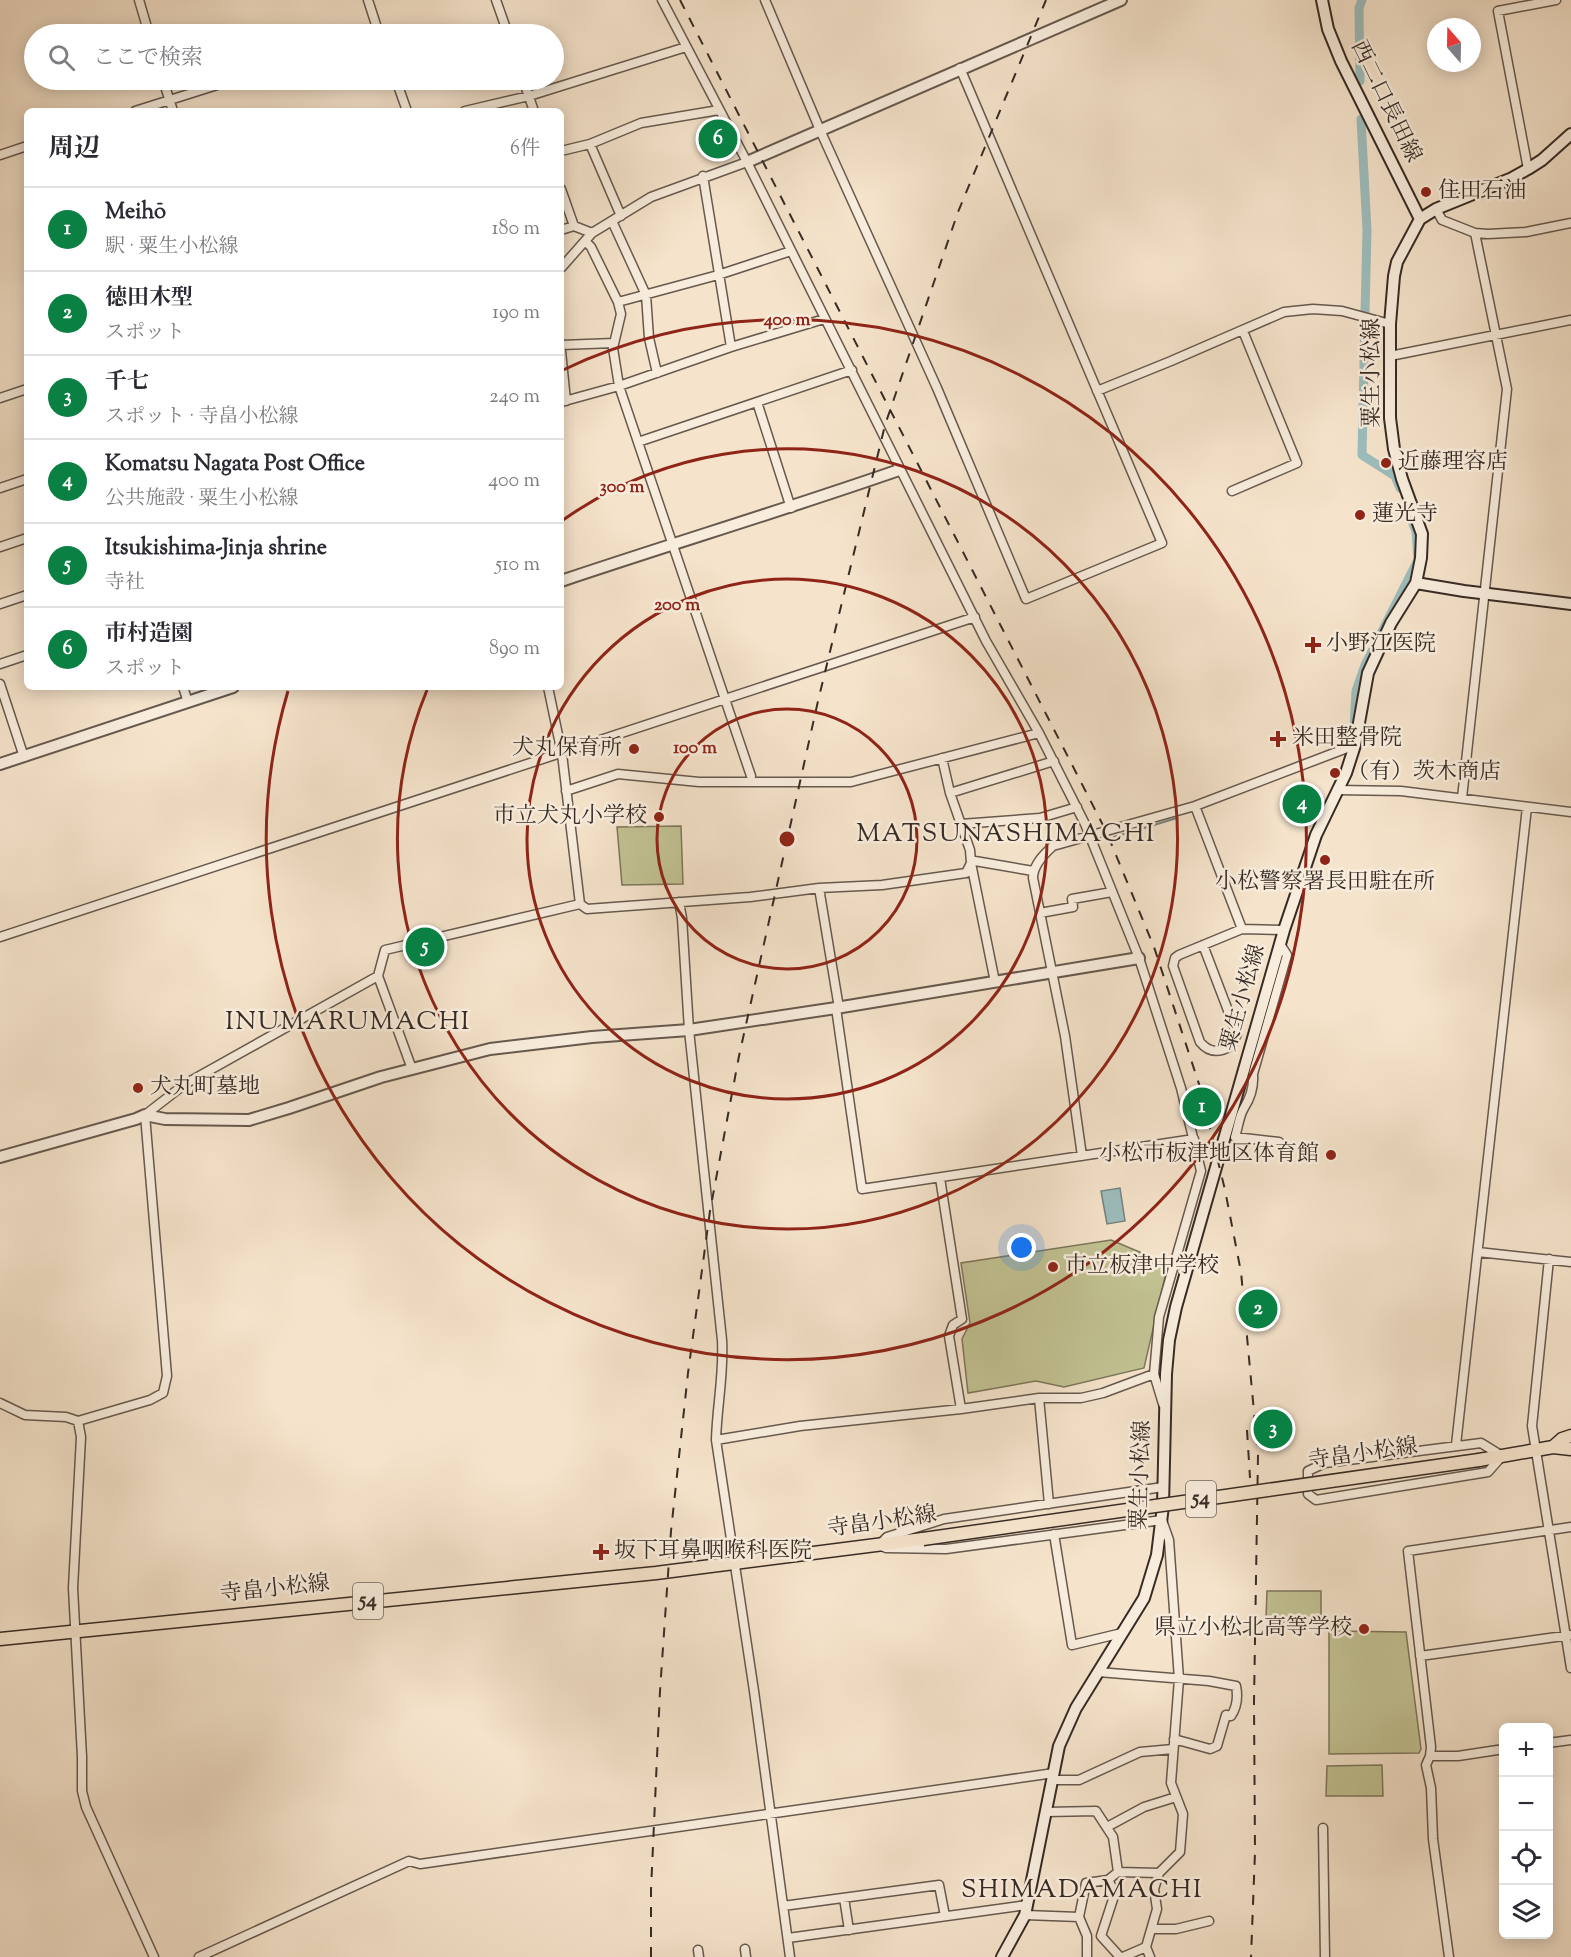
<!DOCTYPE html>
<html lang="ja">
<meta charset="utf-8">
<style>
:root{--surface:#fff;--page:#f7f7f7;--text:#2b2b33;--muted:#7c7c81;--line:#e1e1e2;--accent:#0b8043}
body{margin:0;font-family:"Sorts Mill Goudy","Noto Serif JP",serif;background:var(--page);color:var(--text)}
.controls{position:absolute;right:18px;bottom:18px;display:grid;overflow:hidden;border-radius:9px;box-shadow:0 3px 15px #0003}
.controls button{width:54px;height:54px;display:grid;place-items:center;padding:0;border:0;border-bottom:2px solid var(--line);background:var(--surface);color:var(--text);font:30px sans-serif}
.compass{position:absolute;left:1427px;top:18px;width:54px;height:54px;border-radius:50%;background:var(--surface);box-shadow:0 3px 15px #0003;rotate:340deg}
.you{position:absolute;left:1022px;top:1248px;width:21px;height:21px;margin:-15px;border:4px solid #fff;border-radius:50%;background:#1a73e8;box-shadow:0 0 0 9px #1a73e833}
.badge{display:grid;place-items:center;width:39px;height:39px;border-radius:50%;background:var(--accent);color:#fff;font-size:20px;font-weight:700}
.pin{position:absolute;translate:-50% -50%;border:3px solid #fff;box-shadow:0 2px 6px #0006}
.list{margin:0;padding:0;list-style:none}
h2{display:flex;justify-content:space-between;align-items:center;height:78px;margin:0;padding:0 24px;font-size:26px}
h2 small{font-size:20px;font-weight:400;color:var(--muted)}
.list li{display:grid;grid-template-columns:39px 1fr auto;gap:18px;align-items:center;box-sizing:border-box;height:84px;padding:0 24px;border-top:2px solid var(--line)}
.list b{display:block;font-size:22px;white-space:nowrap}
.list p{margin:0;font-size:20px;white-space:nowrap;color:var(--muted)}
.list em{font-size:20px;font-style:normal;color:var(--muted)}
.icon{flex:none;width:33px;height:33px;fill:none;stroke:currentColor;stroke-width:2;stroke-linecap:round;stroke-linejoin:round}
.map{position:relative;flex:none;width:1571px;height:1957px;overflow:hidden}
.search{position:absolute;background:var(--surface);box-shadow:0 3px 15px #0003;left:24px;top:24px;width:540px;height:66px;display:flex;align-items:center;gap:15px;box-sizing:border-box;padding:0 21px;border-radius:33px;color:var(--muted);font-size:22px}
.panel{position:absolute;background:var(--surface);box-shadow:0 3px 15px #0003;left:24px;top:108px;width:540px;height:582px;border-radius:9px}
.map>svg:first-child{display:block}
</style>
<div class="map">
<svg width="1571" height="1957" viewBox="0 0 1571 1957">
<rect width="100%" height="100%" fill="#f5e3cb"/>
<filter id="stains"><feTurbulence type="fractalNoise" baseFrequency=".00333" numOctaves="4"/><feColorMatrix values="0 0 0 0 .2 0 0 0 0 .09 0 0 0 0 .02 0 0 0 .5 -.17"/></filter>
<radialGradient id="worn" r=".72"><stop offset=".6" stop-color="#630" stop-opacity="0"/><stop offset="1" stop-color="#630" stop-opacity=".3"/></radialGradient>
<!-- green -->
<path fill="#c2c293" stroke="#7c765c" stroke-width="1.5" d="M681 826 683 884 622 885 617 827Z
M1111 1240 1168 1264 1144 1368 1064 1387 1036 1381 968 1393 962 1339 970 1323 961 1263Z
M1267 1591H1321V1622H1270L1266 1618Z
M1329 1631 1406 1632 1421 1749 1419 1753 1329 1754Z
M1382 1765 1383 1796H1326L1327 1766Z"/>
<!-- water -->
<path fill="#9dbdbd" stroke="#748380" stroke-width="1.5" d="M1120 1188 1125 1221 1107 1224 1101 1191Z"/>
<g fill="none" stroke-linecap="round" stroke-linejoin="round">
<!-- stream -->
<path stroke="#748380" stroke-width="2" d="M1114 837 1177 818"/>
<!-- canal -->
<path stroke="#9dbdbd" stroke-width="9" d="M1360 81 1359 8 1362 0
M1361 119 1367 230 1365 313
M1365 321 1362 455 1395 476 1400 488
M1354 729 1356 691 1365 665 1418 560 1416 531 1413 524"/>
<!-- minor casing -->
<g stroke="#66594e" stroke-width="11">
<path id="minor" d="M139 0 149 34
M368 0 379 34
M496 0 508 34
M662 0 747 162 986 641 1039 733 1085 824 1139 958 1181 1088 1201 1171 1159 1317 1154 1374 1163 1404
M765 0 820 130 937 388 1026 599 1162 543 960 68
M163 80 173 111
M396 80 407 111
M523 80 534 111
M135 111 233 80
M465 111 529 96 686 47
M590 144 621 216
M561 151 590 144 641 123 719 110
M0 155 27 146
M1528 169 1498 11 1556 0
M703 176 731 347
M561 189 574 226
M1436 209 1442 220 1475 233 1488 234 1526 232 1571 223
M612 221 646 295 649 338 657 373
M561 230 574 226 592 233
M585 241 591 247 618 302 621 314 613 348 619 386 751 776
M561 268 592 233 651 197 747 162
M618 302 718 275 791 251
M561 345 614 343
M561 351 566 401
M1390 356 1571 320
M1097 391 1171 361 1284 312 1313 309 1342 311 1390 324
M0 398 27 389
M561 402 619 386 731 347 824 319
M757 402 791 508
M638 442 852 370
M0 488 27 479
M1232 491 1297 463 1243 331
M0 547 27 538
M0 604 27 595
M0 664 27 655
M0 684 24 757
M183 687 188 702
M548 687 562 754 580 904 587 909 750 897 819 888 882 885 966 873 971 863
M942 758 950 793 970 850 971 863 995 982
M1337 790 1401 791 1571 812
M566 791 618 774 699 782H851L1039 733
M950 793 1054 761
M1462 798 1507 389 1475 233
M1195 806 1242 929
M961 824 1040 818 1077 807
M971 863 975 861 1033 871
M819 888 839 1008
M679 902 682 918 689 1030 722 1340C724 1375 717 1405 716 1440L754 1691 790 1957
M1040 913 1073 907 1072 899 1112 892
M0 937 975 617
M1203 945 1237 1034 1231 1046C1219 1053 1209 1053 1200 1042L1173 966 1175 958 1179 955 1242 929 1284 930
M836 1008 862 1189 1194 1139
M412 1069 378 976 385 950 580 904
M1279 1142 1235 1137C1238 1128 1239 1116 1244 1108 1251 1097 1254 1087 1253 1074L1287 955 1280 944
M1082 1156 1065 1036 1033 878C1033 865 1044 854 1053 846L1195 806 1355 745
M940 1178 962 1319 953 1325 949 1336 961 1409
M1478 1252 1571 1262
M1549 1259 1532 1426 1571 1668
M1039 1398 1049 1504
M0 1403 25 1415 66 1417 78 1421 150 1400 163 1393 167 1376 145 1115 185 1084 378 976
M78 1421 81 1437 73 1588 82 1757V1791L86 1807 154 1957
M716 1440 800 1426 961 1409 1039 1398H1081L1103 1393 1154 1374
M1481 1443 1502 1456 1488 1472 1316 1500 1308 1494V1471L1325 1463Z
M1456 1445 1527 807
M1054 1534 1072 1645 1122 1633
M1420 1656 1571 1635
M1098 1672 1209 1681 1236 1686C1238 1696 1237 1707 1231 1716L1226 1715 1217 1746 1210 1749 1174 1739
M1548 1743 1571 1740
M1504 1749 1458 1756H1430L1431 1747 1408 1551 1571 1527
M1430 1756 1426 1765 1431 1788 1433 1839 1449 1957
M1053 1780H1079L1140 1752 1173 1749
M1046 1812 1096 1811 1113 1837 1118 1872
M1107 1827 1144 1807 1176 1797
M1323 1828 1325 1957
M1108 1880 1115 1893 1101 1936 1120 1957
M844 1898 849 1930
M783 1906 939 1885 945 1916
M1025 1915 1079 1917
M1152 1929H1176L1209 1921
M788 1938 1027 1905
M745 1949 746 1957
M698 1950 699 1957
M199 1957 409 1861 420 1864 1054 1773
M1087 1957V1936L1079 1917 1086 1883 1108 1880 1118 1872 1159 1873
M1123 1957 1146 1947
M1150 1957 1146 1947 1157 1909 1154 1889 1159 1873 1180 1852 1183 1814 1171 1783 1179 1679 1169 1540 1162 1520 946 1549 886 1548 879 1545 887 1537 944 1519 1163 1487"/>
</g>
<!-- tertiary casing -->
<g stroke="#66594e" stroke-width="14">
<path id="tertiary" d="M747 162 1121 0
M561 581C674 543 787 509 899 470
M0 764 233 687
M0 1157 136 1119 145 1115 165 1119 249 1120 289 1108 381 1077 490 1049 592 1037 689 1030 836 1008 1139 958"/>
</g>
<!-- secondary casing -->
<g stroke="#372b25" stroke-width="14">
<path id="secondary" d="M1322 0 1328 29 1341 61 1420 219
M1416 583 1464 591 1571 604
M1002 1957 1025 1915 1059 1746 1076 1708 1144 1598 1157 1555 1163 1506 1166 1374 1169 1340 1176 1307 1284 930 1316 835 1346 773 1355 745 1368 673 1391 623 1416 583 1421 558 1422 534 1402 479 1394 449 1390 418V324L1394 276 1397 262 1420 219 1436 209 1510 179 1528 169 1542 160 1571 134"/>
</g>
<!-- primary casing -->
<g stroke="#372b25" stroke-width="15">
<path id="primary" d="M1553 1447 1562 1439 1571 1436
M1479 1460 1553 1447 1571 1449
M0 1639 656 1573 923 1539"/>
</g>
<!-- minor -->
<use href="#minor" stroke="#f8eddd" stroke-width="8"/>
<!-- tertiary -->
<use href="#tertiary" stroke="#f8eddd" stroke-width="10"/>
<!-- secondary -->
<use href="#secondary" stroke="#f8eddd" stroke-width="10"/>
<!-- primary -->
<use href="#primary" stroke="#f5e3cb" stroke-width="12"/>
<!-- rail -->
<path stroke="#372b25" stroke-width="2" stroke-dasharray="10 10" stroke-linecap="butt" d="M680 0 1106 831 1154 947 1200 1087 1225 1190 1241 1272 1258 1455 1254 1702 1255 1852 1251 1957
M1247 1430 1250 1478
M651 1957V1890L660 1691 671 1531 688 1373 710 1211 739 1056 818 701 885 425 958 212 1046 0"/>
<!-- primary-bridge casing -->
<g stroke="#372b25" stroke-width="15" stroke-linecap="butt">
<path id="primary-bridge" d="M923 1539 1479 1460"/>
</g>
<!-- primary-bridge -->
<use href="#primary-bridge" stroke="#f5e3cb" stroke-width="12"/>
</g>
<!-- distance rings -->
<g fill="none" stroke="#8f2418" stroke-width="3">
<circle cx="787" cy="839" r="130"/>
<circle cx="787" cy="839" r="260"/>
<path d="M563 520A390 390 0 1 1 427 690"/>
<path d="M563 370A520 520 0 1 1 288 691"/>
</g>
<!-- markers -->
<g fill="#8f2418" stroke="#f8eddd" stroke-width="2">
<circle cx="1426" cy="192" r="6"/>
<circle cx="1386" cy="463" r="6"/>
<circle cx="1360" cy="515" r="6"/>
<path d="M1310 636h6v6h6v6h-6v6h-6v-6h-6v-6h6z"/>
<path d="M1275 730h6v6h6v6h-6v6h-6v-6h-6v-6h6z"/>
<circle cx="634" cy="749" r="6"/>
<circle cx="1335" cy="773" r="6"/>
<circle cx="659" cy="817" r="6"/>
<circle cx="1325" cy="860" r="6"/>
<circle cx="138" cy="1088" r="6"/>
<circle cx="1331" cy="1155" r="6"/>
<circle cx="1053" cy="1267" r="6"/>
<path d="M598 1543h6v6h6v6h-6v6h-6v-6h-6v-6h6z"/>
<circle cx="1364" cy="1629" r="6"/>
</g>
<g text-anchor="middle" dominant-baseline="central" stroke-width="5" stroke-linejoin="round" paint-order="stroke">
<!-- shield labels -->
<g fill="#f8eddd" stroke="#71655c" stroke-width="1.5">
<rect x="1186" y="1481" width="30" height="36" rx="4.5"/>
<rect x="353" y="1583" width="30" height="36" rx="4.5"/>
</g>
<g font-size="21" font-weight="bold" fill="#372b25">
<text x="1201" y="1499">54</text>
<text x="368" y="1601">54</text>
</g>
<!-- street labels -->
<g font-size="22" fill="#372b25" stroke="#f8eddd">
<text transform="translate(1385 102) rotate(64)">西二口長田線</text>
<text transform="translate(1373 373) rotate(-90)">粟生小松線</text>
<text transform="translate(1244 998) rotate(-74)">粟生小松線</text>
<text transform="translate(1363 1455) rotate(-8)">寺畠小松線</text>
<text transform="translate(1142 1475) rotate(-88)">粟生小松線</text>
<text transform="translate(882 1523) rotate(-8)">寺畠小松線</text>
<text transform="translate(275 1590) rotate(-6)">寺畠小松線</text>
</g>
<!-- poi labels -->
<g font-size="22" fill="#372b25" stroke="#f8eddd" text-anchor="start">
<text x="1438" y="192">住田石油</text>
<text x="1398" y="463">近藤理容店</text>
<text x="1372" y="515">蓮光寺</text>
<text x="1326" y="645">小野江医院</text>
<text x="1292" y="739">米田整骨院</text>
<text x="622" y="749" text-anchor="end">犬丸保育所</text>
<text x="1347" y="773">（有）茨木商店</text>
<text x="647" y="817" text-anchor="end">市立犬丸小学校</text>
<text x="1325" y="883" text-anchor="middle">小松警察署長田駐在所</text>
<text x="150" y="1088">犬丸町墓地</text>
<text x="1319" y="1155" text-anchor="end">小松市板津地区体育館</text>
<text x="1065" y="1267">市立板津中学校</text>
<text x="614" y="1552">坂下耳鼻咽喉科医院</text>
<text x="1352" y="1629" text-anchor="end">県立小松北高等学校</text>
</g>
<!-- quarter labels -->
<g font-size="26" letter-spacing="1.5" fill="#372b25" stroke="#f8eddd">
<text x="1006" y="834">MATSUNASHIMACHI</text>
<text x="348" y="1022">INUMARUMACHI</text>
<text x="1082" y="1890">SHIMADAMACHI</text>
</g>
</g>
<circle cx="787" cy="839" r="9" fill="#8f2418" stroke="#f8eddd" stroke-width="3"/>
<g font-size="18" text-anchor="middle" font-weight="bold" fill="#8f2418" stroke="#f8eddd" stroke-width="5" stroke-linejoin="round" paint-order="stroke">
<text x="787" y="325">400 m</text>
<text x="622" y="492">300 m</text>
<text x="677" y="610">200 m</text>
<text x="695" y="753">100 m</text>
</g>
<rect width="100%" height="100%" filter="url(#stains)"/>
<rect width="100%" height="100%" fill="url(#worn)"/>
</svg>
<div class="controls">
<button>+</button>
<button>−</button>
<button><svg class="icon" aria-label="locate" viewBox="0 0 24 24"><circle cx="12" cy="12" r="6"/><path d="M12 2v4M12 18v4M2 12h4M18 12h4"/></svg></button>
<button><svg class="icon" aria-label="layers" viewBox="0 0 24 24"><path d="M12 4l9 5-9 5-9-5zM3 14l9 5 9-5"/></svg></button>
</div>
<svg class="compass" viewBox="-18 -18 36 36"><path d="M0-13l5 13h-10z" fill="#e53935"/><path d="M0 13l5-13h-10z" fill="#7c7c81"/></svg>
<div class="you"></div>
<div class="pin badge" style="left:1202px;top:1107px">1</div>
<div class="pin badge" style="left:1258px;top:1309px">2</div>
<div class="pin badge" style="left:1273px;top:1429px">3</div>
<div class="pin badge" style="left:1302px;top:804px">4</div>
<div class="pin badge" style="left:425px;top:947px">5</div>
<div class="pin badge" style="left:718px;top:139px">6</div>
<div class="search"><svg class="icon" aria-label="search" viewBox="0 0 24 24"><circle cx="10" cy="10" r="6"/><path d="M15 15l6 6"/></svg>ここで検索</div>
<section class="panel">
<h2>周辺<small>6件</small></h2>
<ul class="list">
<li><span class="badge">1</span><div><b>Meihō</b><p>駅 · 粟生小松線</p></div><em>180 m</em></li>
<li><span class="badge">2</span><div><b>徳田木型</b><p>スポット</p></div><em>190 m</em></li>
<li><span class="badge">3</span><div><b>千七</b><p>スポット · 寺畠小松線</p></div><em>240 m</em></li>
<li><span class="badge">4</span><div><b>Komatsu Nagata Post Office</b><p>公共施設 · 粟生小松線</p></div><em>400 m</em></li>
<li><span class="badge">5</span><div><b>Itsukishima-Jinja shrine</b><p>寺社</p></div><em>510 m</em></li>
<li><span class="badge">6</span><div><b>市村造園</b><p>スポット</p></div><em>890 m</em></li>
</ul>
</section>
</div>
